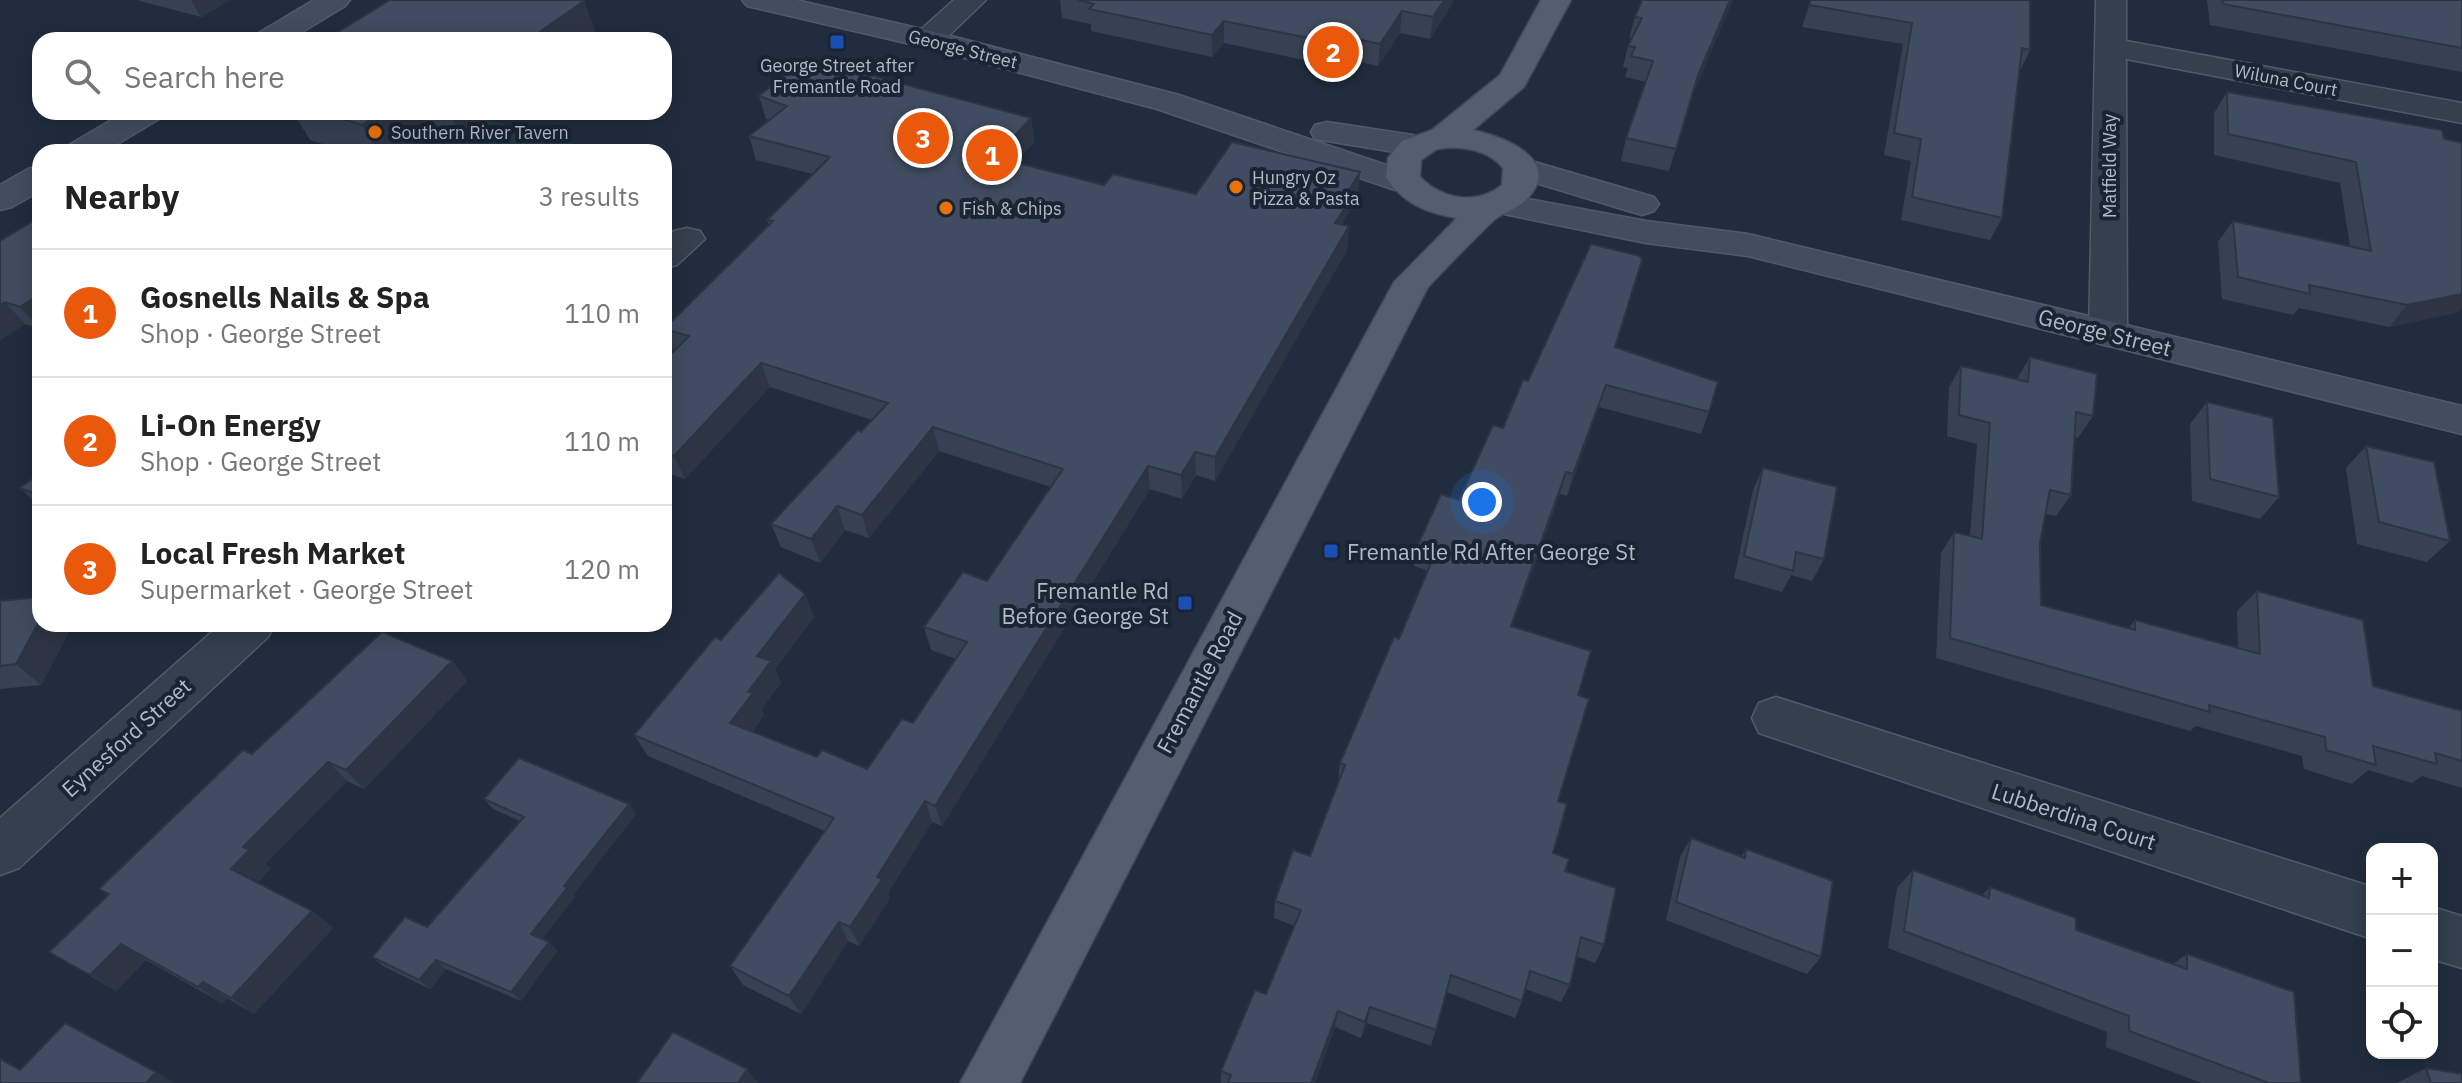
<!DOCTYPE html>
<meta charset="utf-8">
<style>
:root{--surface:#fff;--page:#f6f6f6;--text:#222;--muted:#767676;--line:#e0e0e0;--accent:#ea580c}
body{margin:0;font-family:"IBM Plex Sans",sans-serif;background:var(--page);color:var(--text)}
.controls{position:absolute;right:24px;bottom:24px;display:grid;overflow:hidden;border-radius:16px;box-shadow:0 4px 20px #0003}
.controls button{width:72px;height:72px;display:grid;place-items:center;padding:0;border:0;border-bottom:2px solid var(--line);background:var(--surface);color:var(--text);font:40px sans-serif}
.you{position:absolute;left:1482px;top:502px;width:28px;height:28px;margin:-20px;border:6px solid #fff;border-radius:50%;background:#1a73e8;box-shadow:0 0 0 12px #1a73e833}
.badge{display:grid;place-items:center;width:52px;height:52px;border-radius:50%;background:var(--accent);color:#fff;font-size:26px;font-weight:700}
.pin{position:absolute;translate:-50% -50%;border:4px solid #fff;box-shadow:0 2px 8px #0006}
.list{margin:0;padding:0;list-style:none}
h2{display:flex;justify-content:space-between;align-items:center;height:104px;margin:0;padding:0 32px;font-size:34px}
h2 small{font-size:26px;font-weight:400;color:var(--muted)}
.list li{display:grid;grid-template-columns:52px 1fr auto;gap:24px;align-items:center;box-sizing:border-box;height:128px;padding:0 32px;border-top:2px solid var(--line)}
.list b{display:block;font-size:30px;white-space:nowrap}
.list p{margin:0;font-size:26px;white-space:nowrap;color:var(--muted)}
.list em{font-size:26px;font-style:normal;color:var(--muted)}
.icon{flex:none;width:44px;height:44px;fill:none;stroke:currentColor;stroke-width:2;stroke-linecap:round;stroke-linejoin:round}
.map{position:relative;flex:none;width:2462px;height:1083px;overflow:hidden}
.search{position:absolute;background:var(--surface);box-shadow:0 4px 20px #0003;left:32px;top:32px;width:640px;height:88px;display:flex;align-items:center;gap:20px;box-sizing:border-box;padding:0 28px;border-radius:24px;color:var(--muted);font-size:30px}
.panel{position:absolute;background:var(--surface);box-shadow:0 4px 20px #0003;left:32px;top:144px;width:640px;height:488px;border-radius:24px}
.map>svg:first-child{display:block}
</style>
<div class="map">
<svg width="2462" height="1083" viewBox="0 0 2462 1083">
<rect width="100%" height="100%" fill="#212d3e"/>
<!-- green -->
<path fill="#233b3f" d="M485 119 604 152H398L433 128Z"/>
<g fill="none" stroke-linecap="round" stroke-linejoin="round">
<!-- street casing -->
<g stroke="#515a69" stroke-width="3">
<path id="street" d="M954 0H986L939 45 928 48 917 45 913 39 917 33Z
M2096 0H2126V41L2462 103V123L2126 59 2127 333 2122 342 2108 346 2094 342 2089 333Z
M687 228 700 231 705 239 677 265 664 268V239L674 231Z
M221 624H275L268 637 19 868 0 875V818Z
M1776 697 2372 887V939L1759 733 1752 718 1759 703Z
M2432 907 2462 916V968L2432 959Z"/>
</g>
<!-- secondary casing -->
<g stroke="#515a69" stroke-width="3">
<path id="secondary" d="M314 0H350L345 6 289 40H253L257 34Z
M742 0H796L939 33 1179 95 1419 176 1424 183 1419 190 1407 193 1395 190 1157 109 923 47 747 6Z
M125 112H164L159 119 104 152H64L69 145Z
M1327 122 1419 136 1431 139 1436 146 1431 153 1419 156 1315 139 1311 132 1315 125Z
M1521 158 1654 197 1659 204 1654 211 1642 215 1509 175 1504 168 1509 161Z
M40 166V191L12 207 0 210V185L28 169Z
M1496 193 1646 221 1748 234 2462 406V434L1748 256 1646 243 1484 210 1479 203 1484 196Z"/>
</g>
<!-- primary casing -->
<g stroke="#3f4857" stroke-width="3">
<path id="primary" d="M1541 0H1571L1524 87 1473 130C1504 137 1565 160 1526 200 1517 209 1504 212 1494 220 1472 241 1449 265 1428 287L1020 1083H960L1394 282 1457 218C1427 213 1403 204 1386 177L1388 158 1402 141 1432 130 1500 75ZM1446 148C1467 147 1489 151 1503 168L1502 185C1477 206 1442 199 1420 177L1421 160 1437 149Z"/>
</g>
<!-- street -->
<use href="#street" fill="#353f4e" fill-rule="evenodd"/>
<!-- secondary -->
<use href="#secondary" fill="#434d61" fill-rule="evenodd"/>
<!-- primary -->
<use href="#primary" fill="#535e6e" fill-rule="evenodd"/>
</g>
<!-- wall -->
<path fill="#374153" d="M139 0H230L201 17 140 1Z
M1060 0H1453L1452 4 1430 39 1400 33 1378 66 1327 55 1322 64 1224 43 1212 57 1091 31V24L1062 18Z
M1642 0 1692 97 1669 171 1621 161 1626 138 1646 82 1625 77 1628 68 1623 67 1628 46 1632 39 1629 38 1635 17Z
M1811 0 2030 50 2020 71 2002 218 1990 240 1901 220 1911 161 1884 155 1903 44 1802 27Z
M2207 0H2462V72L2210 25Z
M2227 92 2442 130 2459 312 2389 327 2299 308 2293 315 2222 299 2218 242 2233 221 2350 246 2340 183 2214 155V113Z
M759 96 1031 118 1034 142 1016 162 1104 185 1196 194 1358 195 1343 222V225L1349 226 1347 250 1215 481 1196 475 1182 499 1150 489 942 826 932 822 888 893 890 898 859 946 848 941 801 1014 743 985 730 966 825 831 648 756 634 735 721 640 805 594 814 617 775 669 781 683 761 710 764 715 752 732 817 757 867 769 913 723 956 659 931 650 924 627 987 581 1051 487 939 451 869 538 845 530 820 563 781 547 771 524 872 420 770 387 685 479 665 472 664 474V361L674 352 664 329 769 226 767 220 813 174 756 160 749 136 769 120 766 119Z
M293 112H495L461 136 433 128 398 152H350L310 140Z
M40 217V329L25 324 0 340V241Z
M1616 347 1709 412 1701 434 1599 407 1567 496 1560 494 1512 627 1578 695 1558 801 1553 853 1565 871 1604 945 1595 963 1576 956 1570 985 1561 1002 1525 989 1522 1001 1515 1018 1446 992 1431 1046 1367 1023 1361 1038 1335 1027 1315 1083H1221V1071L1266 994 1295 926 1274 918 1275 901 1310 856 1338 783 1340 763 1399 639 1425 577 1426 570 1414 566 1418 545 1459 500 1503 428 1528 381Z
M2030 357 2093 416 2078 438 2074 437 2071 495 2056 516 2045 514 2040 543 2041 605 2128 629 2135 620 2238 648 2237 611 2257 591 2373 686 2462 711V788L2422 776 2412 783 2368 770 2352 784 2304 769 2302 756 2196 726 2190 731 1936 658 1941 553 1954 532 1970 536 1977 444 1947 436 1949 387 1961 366 2017 379Z
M2207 402 2279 497 2260 519 2192 501 2190 424Z
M2366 446 2450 541 2427 562 2357 544 2346 468Z
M1763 468 1824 559 1812 581 1791 575 1782 592 1734 578 1753 490Z
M40 473V507L20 488Z
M0 601 40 624H73L41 685 0 689Z
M485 624H508L503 629Z
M452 661 467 681 364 789 347 781 265 864 271 868 257 883 312 911 333 928 254 1014 227 998 222 1003 146 960 116 991 49 952 108 895 99 889Z
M484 799 636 814 573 895 575 897 542 939 549 942 557 951 521 1001 446 969 430 989 383 966 372 957 427 927 520 821 493 809Z
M1691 838 1741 857 1746 849 1821 957 1807 974 1666 920 1680 857Z
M1913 870 1982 895 1990 887 2076 930 2173 964 2187 954 2301 1083H2202L2106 1047 2107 1032 1888 948 1897 888Z
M2426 1068 2462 1083H2397Z"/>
<!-- shaded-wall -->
<path fill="#2d3544" d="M191 0H230L201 17Z
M1444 0H1453L1452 4 1430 39 1433 17Z
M1730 0H1733L1692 97 1669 171 1698 75Z
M584 1 598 38 595 40H528Z
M1402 11 1400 33 1378 66 1380 44Z
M1224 21V43L1212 57V35Z
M1329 33 1327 55 1322 64 1323 41Z
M381 112H425L433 128 398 152H378L362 125Z
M449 112H495L461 136Z
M1031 118 1034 142 999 181 995 157Z
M1360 172 1358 195 1343 222 1342 232 1335 223 1339 207Z
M1349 226 1347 250 1215 481V457Z
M40 294V329L20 307Z
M2462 294V308L2459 312 2389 327 2407 305Z
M5 302 25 324 0 340V305Z
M761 363 770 387 685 479 674 456Z
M1606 385 1599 407 1567 496 1573 474Z
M933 427 939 451 869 538 862 515Z
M1195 452 1196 475 1182 499 1181 475Z
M1148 466 1150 489 942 826 935 806Z
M1566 472 1560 494 1505 647 1511 626Z
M837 506 845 530 820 563 811 539Z
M805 594 814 617 775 669 781 683 761 710 764 715 742 745 730 723 748 692 757 656Z
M40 620V624H73L41 685 16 664Z
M499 624H508L503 629Z
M452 661 467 681 364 789 346 770Z
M328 762 347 781 265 864 271 868 253 887 231 869 243 847Z
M925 801 932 822 888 893 890 898 859 946 850 927 877 877Z
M629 804 636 814 573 895 575 897 539 943 531 934 564 886Z
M312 911 333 928 254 1014 231 998Z
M839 922 848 941 801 1014 789 996Z
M549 942 557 951 521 1001 511 992Z
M121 944 146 960 116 991 90 975Z
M436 960 446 969 430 989 419 980Z
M203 982 227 998 222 1003 198 987Z
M1370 1007 1367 1023 1361 1038 1365 1022Z
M1338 1011 1335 1027 1315 1083H1311Z
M747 1069 758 1083H738Z
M156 1072 175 1083H146Z"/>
<!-- building -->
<path fill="#404c61" stroke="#2d3544" stroke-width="2" d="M390 0H579L584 1 528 40H325Z
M1078 0H1444L1433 17 1402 11 1380 44 1329 33 1323 41 1224 21 1212 35 1089 9 1094 4Z
M1642 0H1730L1698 75 1676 149 1626 138 1653 61 1631 56 1635 47 1628 46 1642 18 1635 17Z
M1811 0H2030V50L2022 48 2002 218 1912 197 1921 139 1894 133 1912 23 1809 5Z
M2222 0H2462V48L2223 4Z
M805 58 1031 118 995 157 1104 185 1113 174 1196 194 1232 142 1360 172 1339 207 1344 209 1335 223 1349 226 1215 457 1195 452 1181 475 1148 466 935 806 925 801 877 877 882 879 850 927 839 922 789 996 730 966 834 818 634 735 715 637 721 640 779 573 805 594 757 656 771 661 748 692 753 693 730 723 817 757 822 750 867 769 902 719 913 723 967 642 924 627 963 572 987 581 1063 469 933 427 862 515 837 506 811 539 771 524 858 430 861 432 888 403 761 363 674 456 664 452V361L689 336 664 329 773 221 767 220 830 157 749 136 787 106 759 96Z
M2227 92 2442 130 2444 139 2462 143V294L2407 305 2309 285 2310 294 2238 277 2233 221 2371 251 2356 162 2228 134Z
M320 112H381L362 125Z
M40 217V294L20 307 5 302 0 305V241Z
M1591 244 1640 256 1642 260 1615 347 1718 382 1709 412 1606 385 1573 474 1566 472 1511 626 1591 651 1578 695 1589 699 1558 801 1567 804 1553 853 1569 859 1565 871 1616 888 1604 945 1581 937 1570 985 1530 971 1522 1001 1451 975 1436 1030 1370 1007 1365 1022 1338 1011 1311 1083H1228L1231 1075 1221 1071 1255 990 1266 994 1301 910 1275 901 1293 850 1310 856 1345 765 1340 763 1394 637 1399 639 1432 561 1428 560 1431 549 1418 545 1441 494 1459 500 1493 425 1503 428 1523 380 1528 381Z
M2030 357 2097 374 2093 416 2076 412 2071 495 2050 490 2040 543 2041 605 2135 630V620L2260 654 2257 591 2363 620 2373 686 2462 711V761L2435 753 2437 764 2373 746 2376 765 2326 750 2325 737 2209 705 2210 712 1950 638 1954 532 1982 539 1990 423 1959 415 1961 366 2028 382Z
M2207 402 2273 418 2279 497 2210 479Z
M2366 446 2434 462 2450 541 2379 522Z
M1763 468 1837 487 1824 559 1796 552 1793 571 1744 556Z
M40 473V496L20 488Z
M40 597V620L16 664 0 666V601Z
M382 632 452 661 346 770 328 762 243 847 249 850 231 869 312 911 231 998 203 982 198 987 121 944 90 975 49 952 109 894 99 889 243 750 252 754Z
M519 758 629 804 564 886 567 888 531 934 549 942 511 992 436 960 419 980 372 957 405 917 427 927 524 817 484 799Z
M1691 838 1745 858 1746 849 1833 881 1821 957 1676 902Z
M1913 870 1989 898 1990 887 2076 918V930L2187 969V954L2294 992 2301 1083H2269L2129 1031V1016L1904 931Z
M65 1023 156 1072 146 1083H0V1059L20 1070Z
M673 1032 747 1069 738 1083H637Z
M2426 1068 2462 1074V1083H2431Z"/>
<!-- markers -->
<g fill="#1a4fb4" stroke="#1b2433" stroke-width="3">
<rect x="829" y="34" width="16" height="16" rx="4"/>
<rect x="1323" y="543" width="16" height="16" rx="4"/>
<rect x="1177" y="595" width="16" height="16" rx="4"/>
</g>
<g fill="#e8710a" stroke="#1b2433" stroke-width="3">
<circle cx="375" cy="132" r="8"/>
<circle cx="1236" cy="187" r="8"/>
<circle cx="946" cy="208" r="8"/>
</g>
<g text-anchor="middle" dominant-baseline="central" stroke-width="8" stroke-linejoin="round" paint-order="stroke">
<!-- far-street labels -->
<g font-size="18" fill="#b1bac9" stroke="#1b2433">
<text transform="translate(963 49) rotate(14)">George Street</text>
<text transform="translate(2286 80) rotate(11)">Wiluna Court</text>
<text transform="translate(2109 166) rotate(-90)">Matfield Way</text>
</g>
<!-- far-poi labels -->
<g font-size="18" fill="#b1bac9" stroke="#1b2433" text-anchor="start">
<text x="837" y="65" text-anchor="middle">George Street after<tspan x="837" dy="21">Fremantle Road</tspan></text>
<text x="391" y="132">Southern River Tavern</text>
<text x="1252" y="177">Hungry Oz<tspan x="1252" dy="21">Pizza &amp; Pasta</tspan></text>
<text x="962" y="208">Fish &amp; Chips</text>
</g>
<!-- street labels -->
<g font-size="22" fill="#b1bac9" stroke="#1b2433">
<text transform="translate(2105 332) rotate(14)">George Street</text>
<text transform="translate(1199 682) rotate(-62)">Fremantle Road</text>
<text transform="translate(126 737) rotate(-42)">Eynesford Street</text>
<text transform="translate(2074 816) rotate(18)">Lubberdina Court</text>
</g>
<!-- poi labels -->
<g font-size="22" fill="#b1bac9" stroke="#1b2433" text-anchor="start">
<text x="1347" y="551">Fremantle Rd After George St</text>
<text x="1169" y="590" text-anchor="end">Fremantle Rd<tspan x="1169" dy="25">Before George St</tspan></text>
</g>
</g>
</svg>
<div class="controls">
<button>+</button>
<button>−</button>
<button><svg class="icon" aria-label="locate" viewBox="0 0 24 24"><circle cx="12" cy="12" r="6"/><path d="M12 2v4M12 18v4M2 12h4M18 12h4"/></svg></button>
</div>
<div class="you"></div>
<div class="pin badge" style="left:992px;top:155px">1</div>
<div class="pin badge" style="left:1333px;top:52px">2</div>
<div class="pin badge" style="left:923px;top:138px">3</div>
<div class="search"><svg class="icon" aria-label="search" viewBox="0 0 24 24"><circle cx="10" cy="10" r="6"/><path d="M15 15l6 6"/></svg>Search here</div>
<section class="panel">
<h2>Nearby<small>3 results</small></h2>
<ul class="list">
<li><span class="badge">1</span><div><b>Gosnells Nails &amp; Spa</b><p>Shop · George Street</p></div><em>110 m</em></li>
<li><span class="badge">2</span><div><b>Li-On Energy</b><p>Shop · George Street</p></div><em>110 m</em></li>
<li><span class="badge">3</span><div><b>Local Fresh Market</b><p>Supermarket · George Street</p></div><em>120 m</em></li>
</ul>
</section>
</div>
